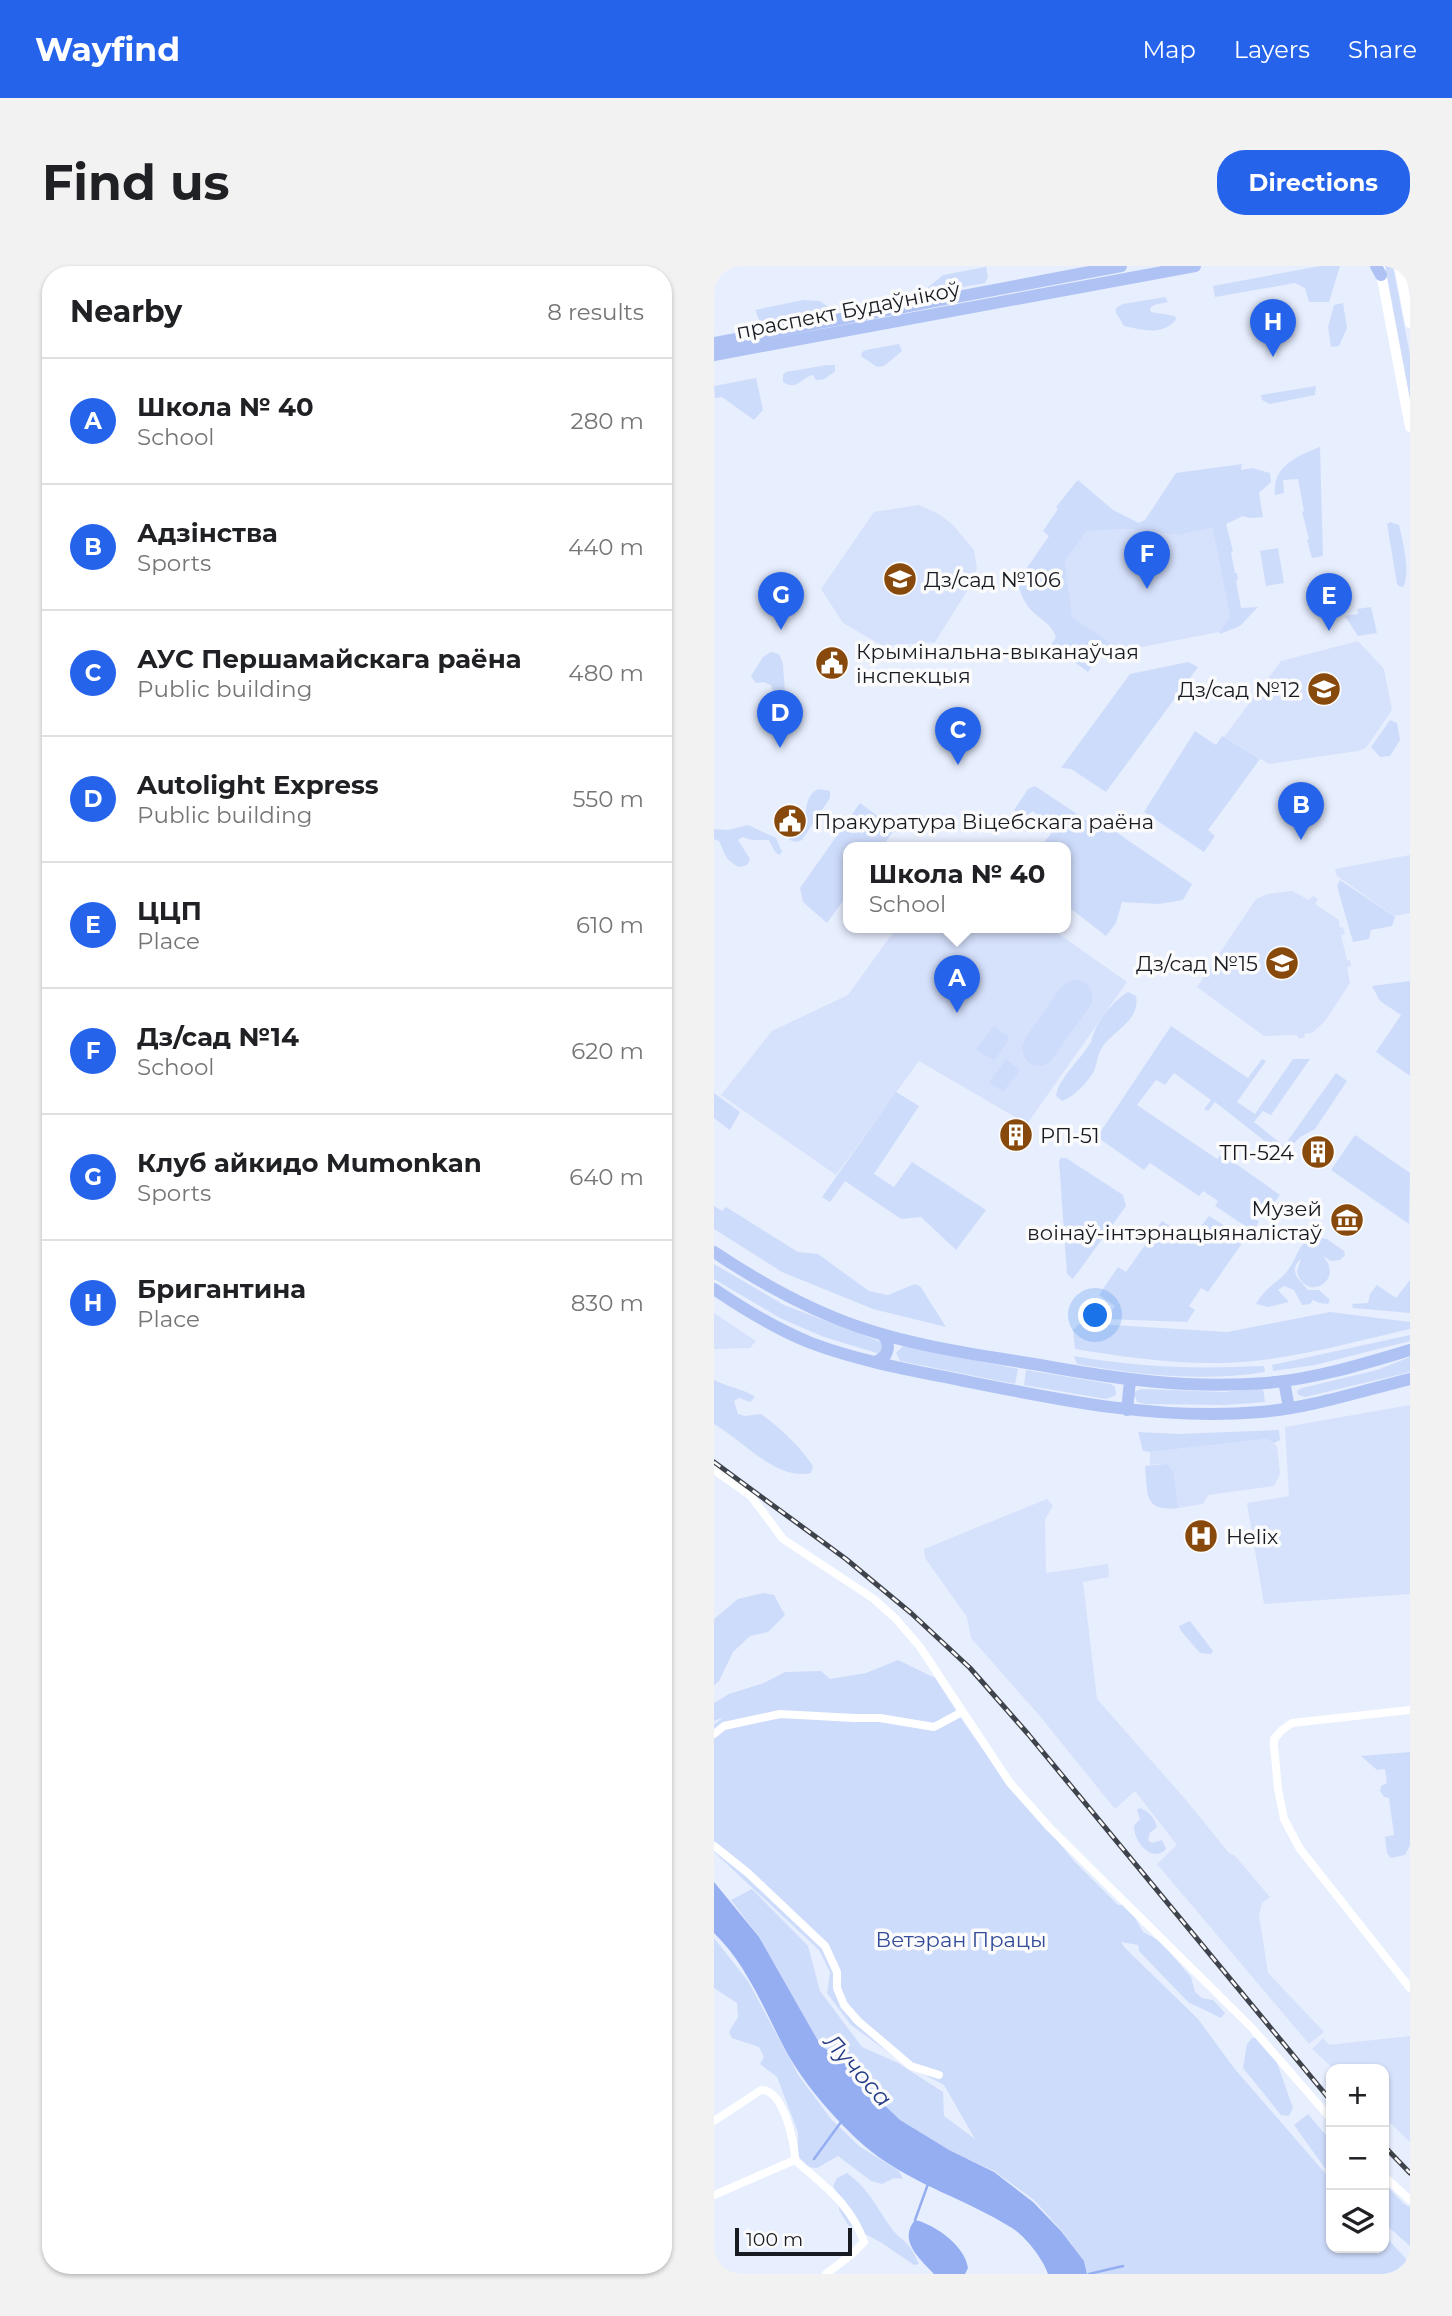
<!DOCTYPE html>
<meta charset="utf-8">
<style>
:root{--surface:#fff;--page:#f2f2f2;--text:#202124;--muted:#757577;--line:#e0e0e0;--accent:#2563eb}
body{margin:0;font-family:Montserrat,sans-serif;background:var(--page);color:var(--text)}
.controls{position:absolute;right:21px;bottom:21px;display:grid;overflow:hidden;border-radius:14px;box-shadow:0 2px 5px #0004}
.controls button{width:63px;height:63px;display:grid;place-items:center;padding:0;border:0;border-bottom:2px solid var(--line);background:var(--surface);color:var(--text);font:35px sans-serif}
.scale{position:absolute;left:21px;bottom:18px;width:117px;box-sizing:border-box;padding-left:7px;border:4px solid #181b22;border-top:0;font-size:19px;line-height:24px;white-space:nowrap;color:#181b22;-webkit-text-stroke:5px #fbfbfb;paint-order:stroke}
.you{position:absolute;left:382px;top:1050px;width:24px;height:24px;margin:-18px;border:5px solid #fff;border-radius:50%;background:#1a73e8;box-shadow:0 0 0 10px #1a73e833}
.badge{display:grid;place-items:center;width:46px;height:46px;border-radius:50%;background:var(--accent);color:#fff;font-size:23px;font-weight:700}
.pin{position:absolute;translate:-50% -58px;filter:drop-shadow(0 2px 4px #0008)}
.pin::after{content:'';position:absolute;top:37px;width:24px;height:21px;background:inherit;clip-path:polygon(0 0,100% 0,50% 100%)}
.popup{position:absolute;left:129px;top:576px;width:228px;height:91px;box-sizing:border-box;display:grid;place-content:center;border-radius:14px;background:var(--surface);filter:drop-shadow(0 2px 5px #0005);font-size:23px;white-space:nowrap;color:var(--muted)}
.popup b{font-size:26px;color:var(--text)}
.popup::after{content:'';position:absolute;left:50%;top:100%;margin-left:-14px;border:14px solid transparent;border-top-color:var(--surface)}
.list{margin:0;padding:0;list-style:none}
h2{display:flex;justify-content:space-between;align-items:center;height:91px;margin:0;padding:0 28px;font-size:30px}
h2 small{font-size:23px;font-weight:400;color:var(--muted)}
.list li{display:grid;grid-template-columns:46px 1fr auto;gap:21px;align-items:center;box-sizing:border-box;height:126px;padding:0 28px;border-top:2px solid var(--line)}
.list b{display:block;font-size:26px;white-space:nowrap}
.list p{margin:0;font-size:23px;white-space:nowrap;color:var(--muted)}
.list em{font-size:23px;font-style:normal;color:var(--muted)}
.icon{flex:none;width:38px;height:38px;fill:none;stroke:currentColor;stroke-width:2;stroke-linecap:round;stroke-linejoin:round}
.map{position:relative;flex:none;width:696px;height:2008px;overflow:hidden;border-radius:28px}
header{display:flex;align-items:center;gap:42px;box-sizing:border-box;height:98px;padding:0 35px;background:var(--accent);color:#fff}
header strong{font-size:33px}
nav{display:flex;gap:38px;margin-inline-start:auto;font-size:24px}
.intro{display:flex;align-items:center;justify-content:space-between;box-sizing:border-box;height:168px;padding:0 42px}
h1{margin:0;font-size:49px}
.button{padding:18px 32px;border-radius:28px;background:var(--accent);color:#fff;font-size:24px;font-weight:700}
main{display:flex;gap:42px;padding:0 42px}
aside{flex:1;background:var(--surface);border-radius:28px;box-shadow:0 2px 5px #0004}
.map>svg:first-child{display:block}
</style>
<header>
<strong>Wayfind</strong>
<nav><a>Map</a><a>Layers</a><a>Share</a></nav>
</header>
<div class="intro"><h1>Find us</h1><a class="button">Directions</a></div>
<main>
<aside>
<h2>Nearby<small>8 results</small></h2>
<ul class="list">
<li><span class="badge">A</span><div><b>Школа № 40</b><p>School</p></div><em>280 m</em></li>
<li><span class="badge">B</span><div><b>Адзінства</b><p>Sports</p></div><em>440 m</em></li>
<li><span class="badge">C</span><div><b>АУС Першамайскага раёна</b><p>Public building</p></div><em>480 m</em></li>
<li><span class="badge">D</span><div><b>Autolight Express</b><p>Public building</p></div><em>550 m</em></li>
<li><span class="badge">E</span><div><b>ЦЦП</b><p>Place</p></div><em>610 m</em></li>
<li><span class="badge">F</span><div><b>Дз/сад №14</b><p>School</p></div><em>620 m</em></li>
<li><span class="badge">G</span><div><b>Клуб айкидо Mumonkan</b><p>Sports</p></div><em>640 m</em></li>
<li><span class="badge">H</span><div><b>Бригантина</b><p>Place</p></div><em>830 m</em></li>
</ul>
</aside>
<div class="map">
<svg width="696" height="2008" viewBox="0 0 696 2008">
<rect width="100%" height="100%" fill="#e7eefe"/>
<!-- built -->
<path fill="#d6e1fc" d="M205 239 225 248 239 259 260 284 263 303 253 325 221 376 169 380 129 357 107 323 160 246Z
M500 262 516 351 505 366 418 383 404 382 358 351 351 295 373 265 416 263 464 269Z
M644 375 670 403 678 444 652 482 644 485 555 498 510 471 567 395Z
M696 589V647L680 650 623 610 621 603Z
M578 625 595 634 599 630 604 633 601 638 625 654 626 662 629 661 631 668 627 669 633 694H636L637 700 633 701 636 717 611 755 598 767 590 768 591 771 585 773 583 769 550 770 483 721 542 633 554 628Z
M183 661H335L413 716 313 858 205 795 122 909 7 829 58 765 134 729Z
M0 1047 42 1075 36 1082 0 1083Z
M696 1139V1328L550 1338 533 1237 575 1230 571 1161Z
M552 1173 560 1177 563 1181 566 1208 560 1220 494 1229 489 1238 464 1242 460 1207 447 1198 436 1199V1186Z
M333 1233 339 1240 331 1253 332 1307 394 1298 395 1311 369 1316 383 1433 471 1533 515 1587 521 1590 556 1631 548 1637 545 1649 554 1707 610 1766 595 1778 443 1598 463 1579 421 1525 401 1543 325 1449 257 1372 253 1351 211 1292 210 1283Z
M696 1770V1876L670 1851V1803H620L598 1783 609 1772 615 1779Z"/>
<!-- green -->
<path fill="#cedcfb" d="M606 0H626L615 36H595L591 22 581 17 501 31 499 20Z
M671 0H679L696 89V135Z
M272 1 274 11 271 17 205 29 229 9Z
M451 31 454 36 440 39 436 42 437 46 461 50 462 54C447 70 429 64 410 60L402 47V42L409 38Z
M89 34 106 35 120 45 47 58 41 44Z
M629 37 633 62 625 80 617 81 614 61 620 39Z
M185 78 188 85 170 100 163 101 147 90 148 86 152 84Z
M113 99H121V106C113 109 113 115 102 114L99 109C86 112 84 125 69 116V109L72 106Z
M42 112 49 144 40 154 8 131 1 132 0 120Z
M602 120 601 129 556 138 548 134 547 129Z
M606 181 609 290 598 292 593 274 595 273 588 246 590 245 584 213 569 214 570 227 561 229C558 200 583 190 606 181Z
M528 198 527 204 538 202 556 207 557 216 545 227 549 251 535 252 529 250 512 258 519 285 517 286 521 307H523L524 314 522 315 527 342 544 341 526 360 506 368 505 366 516 351 499 262 464 269 416 263 373 265 351 295 358 351 404 382H408V387L399 389 386 388 374 406 337 379 342 371C337 358 329 355 319 346 310 338 307 327 303 316L335 270 329 265 344 243 342 241 362 216 364 214 399 244 425 257 431 254 462 207Z
M676 256 685 259C689 277 696 303 690 320L686 321 683 318 673 258Z
M564 282 570 317 552 320 546 285Z
M657 341 663 367 644 370 631 350 644 348 643 343Z
M57 386 65 388 69 398 71 428 66 431 60 430 57 419 49 416 42 417 37 410 49 391Z
M474 396 484 401 392 526 357 503 347 502 416 408Z
M676 454 683 457 686 474 676 490 666 491 657 481Z
M481 465 502 479 508 470 546 493 494 564 501 570 490 586 430 546Z
M321 520 378 558 383 553 478 618 469 634 445 638 408 636 402 657 392 670 352 639V581H336L330 576 341 563 319 545 310 552 300 544 314 523Z
M104 523 116 525V532L88 574 83 576 75 574V570L89 566C93 551 89 530 104 523Z
M146 537 181 563 168 581H134V628L113 657 89 636 86 622Z
M34 559 62 572 68 586 65 589 61 586 55 574H38L28 571 24 574 36 593 33 599 25 601C11 594 11 588 5 575L0 573V563L14 564Z
M626 614 681 651 678 660 657 664 655 673 639 676 623 620Z
M359 714C373 714 380 723 378 737L336 796C326 803 316 801 310 790L308 782 311 773 347 721Z
M696 715V810L662 786 687 749 666 735 658 720Z
M414 726 422 730C427 755 398 765 387 783 383 790 383 798 380 805 374 816 360 831 348 835L342 830C344 813 366 794 375 779 381 770 375 779 379 769 383 755 402 732 414 726Z
M280 760 294 770 295 773 282 793 279 794 263 784V781Z
M457 760 534 812 548 793 552 795 523 836 541 848 579 793H596L557 849 549 845 540 856 581 889 576 895 501 836 494 845 490 843 497 834 460 807 451 819 442 814 423 839 503 893 508 888 566 929 556 942 549 938 539 950 545 956 539 965 501 940 504 935 489 925 485 930 436 897 430 904 383 871Z
M292 793 306 804 289 826 275 816Z
M622 807 633 815 601 863 586 871 575 883 570 880Z
M182 826 205 840 160 908 180 921 198 896 272 944 242 984 207 951 187 953 131 915 116 936 108 931Z
M0 827 26 846 16 864 0 852Z
M641 869 696 907 695 958 617 904Z
M347 892H352L409 929 412 940 359 1013 353 1008 345 895Z
M0 940 8 945 12 941 84 986 104 988 155 1025 174 1029 201 1018 206 1020 232 1061 159 1043 68 1006 0 963Z
M495 950 531 973 494 1026 487 1022 475 1040 481 1044 473 1056 392 1053 401 1040 385 1029 404 1001 412 1006 448 955 477 973Z
M599 970 613 973 630 985 631 989 626 994 617 995 609 990C632 1016 590 1037 583 1005L587 993C573 1005 586 1014 594 1024H605L616 1034 614 1038 605 1037 599 1034 596 1038 588 1039 580 1024 570 1020 564 1024 575 1036 554 1041 542 1038C552 1019 567 1016 576 1001 584 989 585 977 599 970Z
M0 998 70 1039 165 1075 170 1079 166 1088 110 1071 66 1052 0 1013Z
M696 1014V1047L639 1042 638 1038 654 1037 656 1028 663 1019 682 1032Z
M616 1046 696 1056V1063C647 1074 598 1088 548 1094 486 1102 423 1093 361 1083L359 1064 366 1057 513 1066Z
M696 1069V1075L601 1099 559 1105 558 1099Z
M189 1080 304 1103 301 1118 186 1095 182 1087Z
M360 1090C428 1102 482 1103 550 1100L551 1106C488 1116 425 1109 363 1098Z
M696 1091V1106L591 1131 584 1129 583 1125 588 1122 663 1104Z
M312 1104 397 1118 401 1121 402 1129 392 1133 310 1119Z
M0 1114C11 1120 35 1125 41 1131L36 1136 25 1132 20 1135 24 1148 31 1150 47 1148C67 1163 85 1179 99 1200L97 1207C62 1215 30 1175 0 1158Z
M549 1122 551 1136 512 1139 431 1138 423 1136 420 1128 422 1125 427 1123 510 1126Z
M565 1164 566 1174 560 1177 552 1173 436 1186 429 1185 424 1166 465 1168Z
M453 1198 460 1207 464 1242C429 1246 434 1228 431 1200Z
M49 1327 60 1329 71 1349 54 1366 36 1370 19 1386 5 1415 0 1419V1353L24 1333Z
M476 1355 499 1385 497 1388 486 1387 467 1365 465 1360Z
M184 1394 221 1412 250 1457 275 1492 360 1595 404 1639H414L429 1666 446 1675 477 1711 481 1726 488 1732 499 1734 511 1747 507 1752 474 1736 425 1685 424 1679 407 1676 411 1682 484 1753 520 1802 617 1914V1982H670V1969L696 1997V2008H373L370 1995 347 1964 320 1934 280 1905 234 1884 186 1855 107 1780 45 1671 17 1634 38 1623 94 1680 106 1725 148 1781 184 1797 229 1826 230 1850 261 1873 230 1819 192 1799 137 1759 113 1727 116 1706 105 1684 0 1586V1458L10 1451 0 1455V1437L15 1428 50 1417 71 1406 107 1405 116 1413 152 1407Z
M696 1486V1579L691 1589 677 1592 673 1587 671 1571 680 1569 675 1532 670 1531 666 1525 667 1520 673 1517 671 1503 663 1504 647 1490Z
M425 1542C434 1544 441 1552 443 1561L436 1567 434 1574 438 1577 448 1574 452 1583C438 1598 420 1576 420 1560L426 1553 423 1544Z
M0 1672 34 1715 85 1810 117 1853 145 1880 185 1905 189 1913 180 1912 168 1918 157 1915 124 1890 103 1902 91 1901 84 1889V1866L63 1811 46 1798 50 1791 45 1781 18 1772 15 1766 24 1751 23 1737 0 1722Z
M538 1772H543L562 1794 579 1842 575 1850 567 1849 529 1802 533 1778Z
M594 1848 617 1875V1907L610 1901 580 1859Z
M133 1907C156 1924 162 1941 178 1963 183 1970 189 1973 194 1979 199 1984 202 1992 205 1998L200 1999 168 1977 134 1959 125 1944 126 1931 119 1920 123 1912Z
M670 1917 690 1938 696 1941V1980L670 1957Z"/>
<!-- water -->
<path fill="#94aef1" d="M0 1616 45 1671 107 1780 126 1792 147 1817 186 1854 235 1884 280 1906 319 1936 347 1965 370 1995 373 2008H334C329 1993 312 1971 298 1962 254 1934 200 1919 158 1886 127 1861 91 1820 72 1785 50 1744 34 1700 0 1667Z
M201 1954C222 1959 251 1980 254 2002L251 2008H220C205 1992 184 1974 201 1954Z"/>
<g fill="none" stroke-linecap="round" stroke-linejoin="round">
<!-- stream -->
<path stroke="#94aef1" stroke-width="2.5" d="M100 1893 127 1856
M201 1954 214 1918
M375 2008 409 2000"/>
<!-- minor -->
<path stroke="#fff" stroke-width="8" d="M0 1204 37 1230 69 1273 160 1333 182 1353 206 1381 296 1517 336 1562 538 1762 617 1853
M696 1444 578 1457 568 1464 560 1473V1480L564 1523 570 1553 586 1583 696 1722
M0 1468 10 1460 66 1448 140 1452H166L220 1461 248 1446
M0 1580 34 1607 111 1680 123 1706V1722L130 1739 144 1755 197 1800 225 1809
M0 1855 47 1824C69 1823 81 1876 81 1894 110 1920 136 1937 150 1976L138 1988 112 2008
M670 1910 696 1934
M0 1929 81 1894"/>
<!-- secondary -->
<path stroke="#fff" stroke-width="10" d="M685 0 696 57
M666 2 696 161"/>
<!-- primary -->
<path stroke="#afc2f4" stroke-width="12" d="M662 0 667 9
M0 77 407 0
M0 89 481 0
M0 986C45 1016 93 1043 145 1061 203 1081 266 1089 326 1099 402 1113 474 1123 552 1117 601 1113 649 1098 696 1084
M0 1023C31 1044 62 1063 97 1077 145 1095 196 1104 246 1114 345 1134 445 1155 546 1146 596 1142 647 1125 696 1113
M160 1096C175 1092 178 1079 168 1068
M570 1115 575 1142
M413 1144 416 1115"/>
<!-- rail casing -->
<g stroke="#3f434b" stroke-width="5">
<path id="rail" d="M0 1196 132 1293 197 1347 256 1402 314 1468 617 1835
M670 1880 696 1907"/>
</g>
<!-- rail -->
<use href="#rail" stroke="#fbfbfb" stroke-width="2.5" stroke-dasharray="8" stroke-linecap="butt"/>
</g>
<!-- icons -->
<defs>
<g id="school-disc" transform="scale(1.75)"><circle r="9.5" fill="#87490c" stroke="#fbfbfb"/><path d="M0-5L7-2L0 1L-7-2ZM-4 1L0 2.5L4 1V4Q0 6-4 4Z" fill="#fff"/></g>
<g id="civic-disc" transform="scale(1.75)"><circle r="9.5" fill="#87490c" stroke="#fbfbfb"/><path d="M-.6-6.5H3V-4.5H.6V-3L4-1V1h2V6H-6V1h2V-1L-.6-3ZM-1.2 2.5V6h2.4V2.5Z" fill="#fff"/></g>
<g id="building-disc" transform="scale(1.75)"><circle r="9.5" fill="#87490c" stroke="#fbfbfb"/><path d="M-4-6H4V6H1V3H-1V6H-4ZM-2.5-4.3h1.7v1.8h-1.7ZM.8-4.3h1.7v1.8H.8ZM-2.5-1h1.7V.8h-1.7ZM.8-1h1.7V.8H.8Z" fill="#fff"/></g>
<g id="museum-disc" transform="scale(1.75)"><circle r="9.5" fill="#87490c" stroke="#fbfbfb"/><path d="M0-6L6-3V-2H-6V-3ZM-5-1h2V3h-2ZM-1-1h2V3h-2ZM3-1h2V3H3ZM-6 4H6V6H-6Z" fill="#fff"/></g>
<g id="hospital-disc" transform="scale(1.75)"><circle r="9.5" fill="#87490c" stroke="#fbfbfb"/><path d="M-5-5h3v3.5h4V-5h3V5h-3V1.5h-4V5h-3Z" fill="#fff"/></g>
</defs>
<g fill-rule="evenodd">
<use href="#school-disc" x="186" y="313"/>
<use href="#civic-disc" x="118" y="397"/>
<use href="#school-disc" x="610" y="423"/>
<use href="#civic-disc" x="76" y="555"/>
<use href="#school-disc" x="568" y="697"/>
<use href="#building-disc" x="302" y="869"/>
<use href="#building-disc" x="604" y="886"/>
<use href="#museum-disc" x="633" y="954"/>
<use href="#hospital-disc" x="487" y="1270"/>
</g>
<g text-anchor="middle" dominant-baseline="central" stroke-width="7" stroke-linejoin="round" paint-order="stroke">
<!-- street labels -->
<g font-size="21" fill="#181b22" stroke="#fbfbfb">
<text transform="translate(134 44) rotate(-11)">праспект Будаўнікоў</text>
</g>
<!-- poi labels -->
<g font-size="21" fill="#181b22" stroke="#fbfbfb" text-anchor="start">
<text x="210" y="313">Дз/сад №106</text>
<text x="142" y="385">Крымінальна-выканаўчая<tspan x="142" dy="24">інспекцыя</tspan></text>
<text x="586" y="423" text-anchor="end">Дз/сад №12</text>
<text x="100" y="555">Пракуратура Віцебскага раёна</text>
<text x="544" y="697" text-anchor="end">Дз/сад №15</text>
<text x="326" y="869">РП-51</text>
<text x="580" y="886" text-anchor="end">ТП-524</text>
<text x="608" y="942" text-anchor="end">Музей<tspan x="608" dy="24">воінаў-інтэрнацыяналістаў</tspan></text>
<text x="512" y="1270">Helix</text>
</g>
<!-- park labels -->
<g font-size="21" fill="#324c99" stroke="#fbfbfb">
<text x="247" y="1673">Ветэран Працы</text>
</g>
<!-- water labels -->
<g font-size="23" font-style="italic" fill="#243b87" stroke="#fbfbfb">
<text transform="translate(144 1804) rotate(48)">Лучоса</text>
</g>
</g>
</svg>
<div class="controls">
<button>+</button>
<button>−</button>
<button><svg class="icon" aria-label="layers" viewBox="0 0 24 24"><path d="M12 4l9 5-9 5-9-5zM3 14l9 5 9-5"/></svg></button>
</div>
<div class="scale">100 m</div>
<div class="you"></div>
<div class="pin badge" style="left:243px;top:747px">A</div>
<div class="popup"><b>Школа № 40</b>School</div>
<div class="pin badge" style="left:587px;top:574px">B</div>
<div class="pin badge" style="left:244px;top:499px">C</div>
<div class="pin badge" style="left:66px;top:482px">D</div>
<div class="pin badge" style="left:615px;top:365px">E</div>
<div class="pin badge" style="left:433px;top:323px">F</div>
<div class="pin badge" style="left:67px;top:364px">G</div>
<div class="pin badge" style="left:559px;top:91px">H</div>
</div>
</main>
